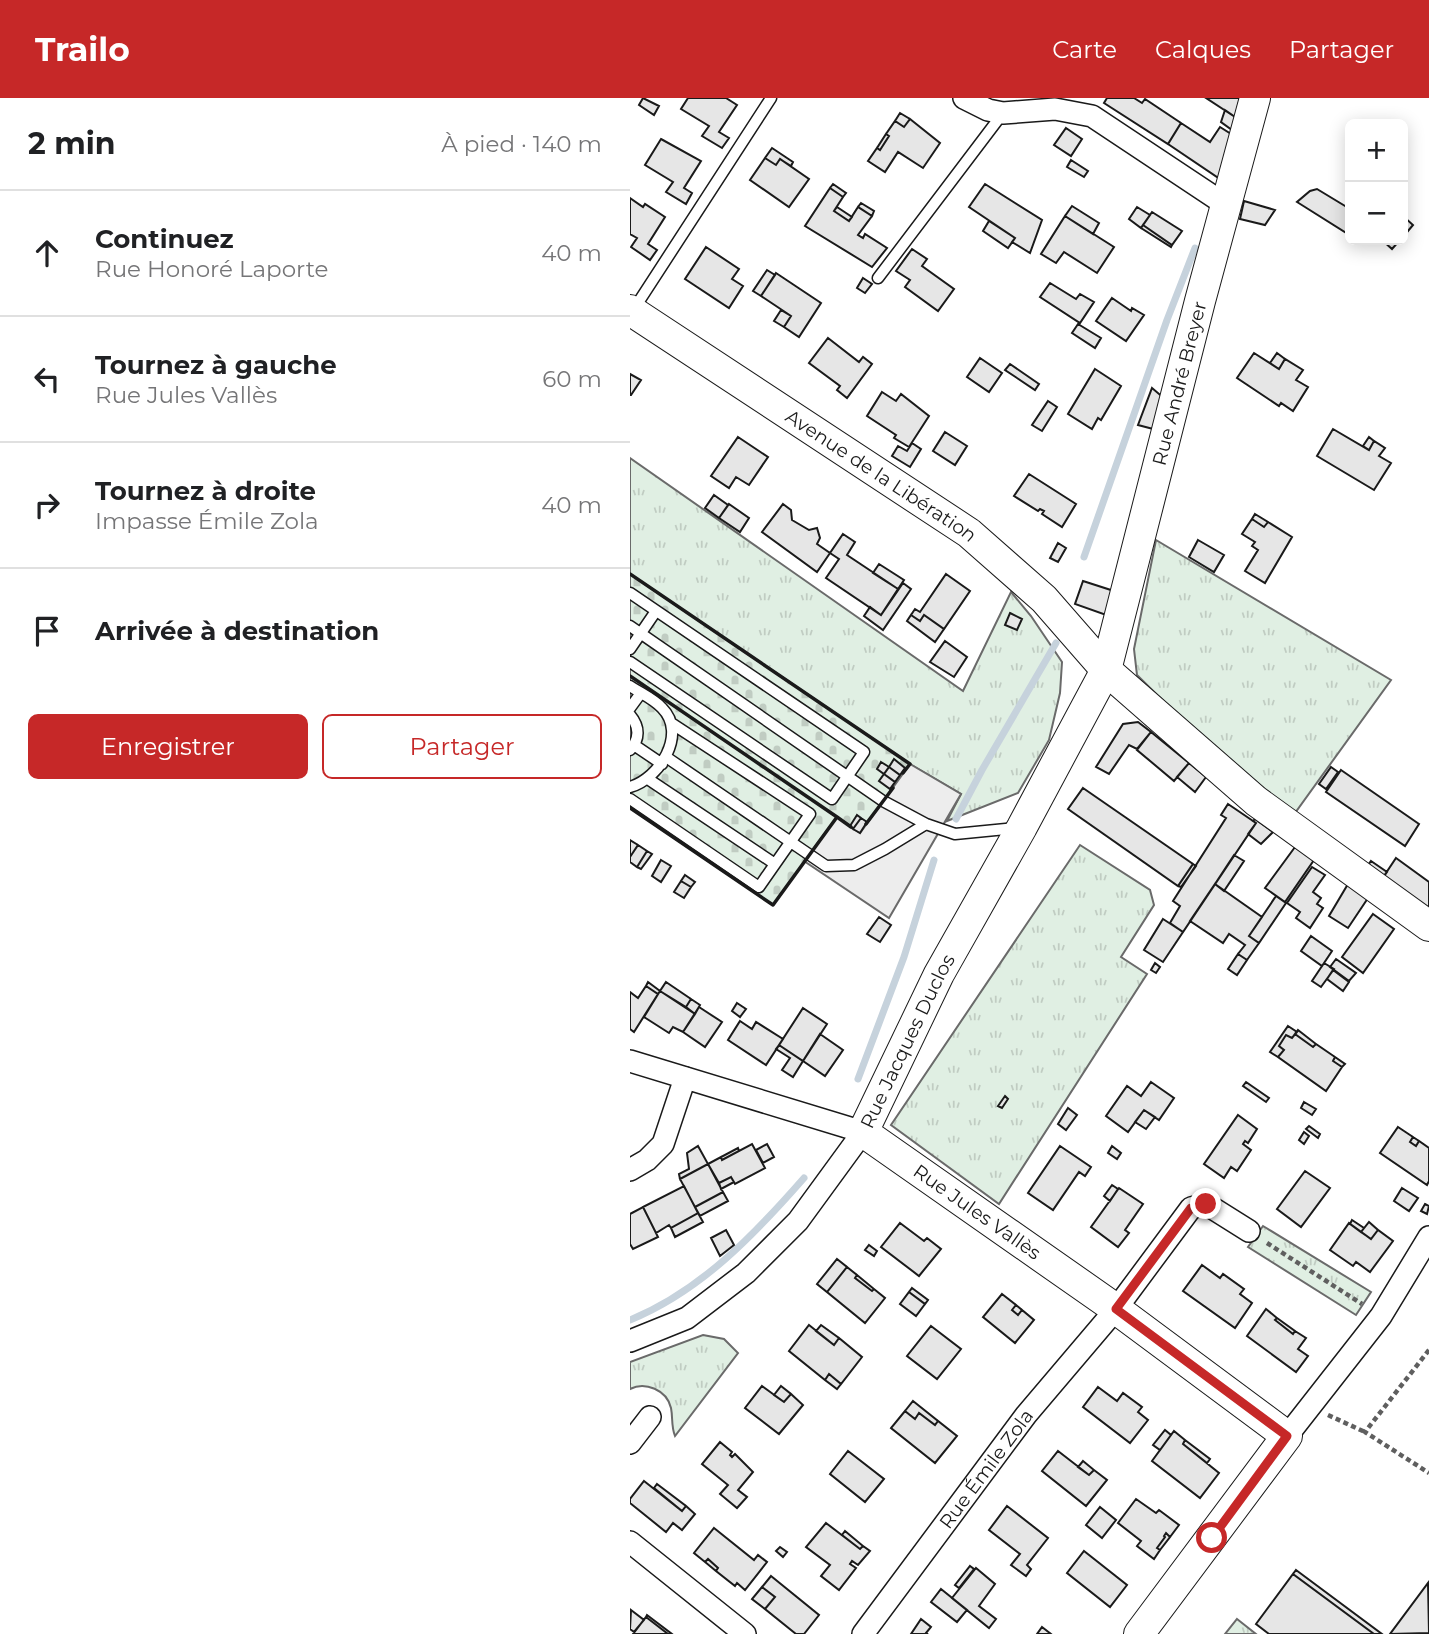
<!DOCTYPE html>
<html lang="fr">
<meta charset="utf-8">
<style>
:root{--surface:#fff;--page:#f2f2f2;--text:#202124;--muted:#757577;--line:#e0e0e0;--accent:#c62828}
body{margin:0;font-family:Montserrat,sans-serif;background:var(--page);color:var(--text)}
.controls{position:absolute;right:21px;top:21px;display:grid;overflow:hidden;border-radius:10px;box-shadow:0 4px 18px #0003}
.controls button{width:63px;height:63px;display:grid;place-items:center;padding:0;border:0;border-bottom:2px solid var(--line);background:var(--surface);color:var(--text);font:35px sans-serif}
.stop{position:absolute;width:21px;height:21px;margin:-16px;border:5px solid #c62828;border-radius:50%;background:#fff}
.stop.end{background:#c62828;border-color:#fff;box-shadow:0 2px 7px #0008}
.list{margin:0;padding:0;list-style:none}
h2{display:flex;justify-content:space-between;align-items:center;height:91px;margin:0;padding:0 28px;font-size:30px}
h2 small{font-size:23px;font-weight:400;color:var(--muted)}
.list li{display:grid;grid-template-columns:46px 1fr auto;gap:21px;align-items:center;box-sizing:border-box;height:126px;padding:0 28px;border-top:2px solid var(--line)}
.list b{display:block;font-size:26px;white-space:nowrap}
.list p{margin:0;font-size:23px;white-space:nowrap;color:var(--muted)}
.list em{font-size:23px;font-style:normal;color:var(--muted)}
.actions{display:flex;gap:14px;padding:21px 28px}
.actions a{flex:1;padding:16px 0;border:2px solid var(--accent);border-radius:10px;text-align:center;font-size:24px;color:var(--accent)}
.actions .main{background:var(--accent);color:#fff}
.icon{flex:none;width:38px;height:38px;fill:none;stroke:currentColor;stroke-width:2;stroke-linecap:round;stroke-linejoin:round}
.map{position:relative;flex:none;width:799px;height:1536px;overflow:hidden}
header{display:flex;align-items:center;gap:42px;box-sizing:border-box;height:98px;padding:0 35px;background:var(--accent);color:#fff}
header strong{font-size:33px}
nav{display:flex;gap:38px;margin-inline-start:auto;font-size:24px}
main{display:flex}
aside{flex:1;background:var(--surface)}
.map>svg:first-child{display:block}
</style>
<header>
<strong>Trailo</strong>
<nav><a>Carte</a><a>Calques</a><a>Partager</a></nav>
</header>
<main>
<aside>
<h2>2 min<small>À pied · 140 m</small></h2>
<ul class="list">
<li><svg class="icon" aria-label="ahead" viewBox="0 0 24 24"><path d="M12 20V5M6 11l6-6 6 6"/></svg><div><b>Continuez</b><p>Rue Honoré Laporte</p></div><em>40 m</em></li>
<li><svg class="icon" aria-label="left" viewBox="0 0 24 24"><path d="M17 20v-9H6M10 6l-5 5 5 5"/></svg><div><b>Tournez à gauche</b><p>Rue Jules Vallès</p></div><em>60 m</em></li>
<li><svg class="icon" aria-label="right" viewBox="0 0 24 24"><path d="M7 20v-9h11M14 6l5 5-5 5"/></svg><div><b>Tournez à droite</b><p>Impasse Émile Zola</p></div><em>40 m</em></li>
<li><svg class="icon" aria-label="arrive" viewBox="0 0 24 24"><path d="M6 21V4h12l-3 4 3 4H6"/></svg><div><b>Arrivée à destination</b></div></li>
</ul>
<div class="actions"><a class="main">Enregistrer</a><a>Partager</a></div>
</aside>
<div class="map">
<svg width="799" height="1536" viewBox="0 0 799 1536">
<defs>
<pattern id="grass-tufts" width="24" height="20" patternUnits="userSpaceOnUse" patternTransform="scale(1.75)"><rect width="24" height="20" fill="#e0efe3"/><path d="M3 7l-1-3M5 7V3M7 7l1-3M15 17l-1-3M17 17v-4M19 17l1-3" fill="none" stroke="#c0ccc2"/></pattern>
<pattern id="cemetery-stones" width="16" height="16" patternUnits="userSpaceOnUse" patternTransform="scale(1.75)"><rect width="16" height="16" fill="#e0efe3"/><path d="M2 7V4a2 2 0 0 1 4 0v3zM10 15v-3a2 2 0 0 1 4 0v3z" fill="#c0ccc2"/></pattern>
</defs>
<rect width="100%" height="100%" fill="#fff"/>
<!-- grass -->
<path fill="url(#grass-tufts)" stroke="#6a6a6a" stroke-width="2" d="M0 360 333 593 381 494 401 518 432 564 430 595 419 642 388 695 317 723 331 696 280 666 0 476Z
M526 442 761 582 665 715 584 653 507 577 504 551Z
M450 747 520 792 524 807 491 859 517 876 369 1106 261 1027Z
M633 1128 741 1194 726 1217 618 1149Z
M73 1237 94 1241 108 1255 45 1338C41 1328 43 1320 41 1310 37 1292 15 1283 0 1291V1264Z
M607 1521 626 1536H595Z"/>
<!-- cemetery -->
<path fill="url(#cemetery-stones)" stroke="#6a6a6a" stroke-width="2" d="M0 476 280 666 230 735 207 719 143 807 0 710Z"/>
<!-- parking -->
<path fill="#ededed" stroke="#6a6a6a" stroke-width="2" d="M280 666 331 696 259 820 174 763 207 719 230 735Z"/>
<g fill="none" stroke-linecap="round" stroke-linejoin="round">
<!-- stream -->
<path stroke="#c6d2dc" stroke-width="7" d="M454 459 537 222 565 150
M326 721 352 672 426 545
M228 981 274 859 304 762
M0 1222C71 1193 125 1136 174 1080"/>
</g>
<!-- building -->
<path fill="#e6e6e6" stroke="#1a1a1a" stroke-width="2" d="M13 0 29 8 24 17 9 7Z
M58 0H96L107 7 89 34 99 40 92 50 72 38 79 28 51 11Z
M477 0H504L512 5 515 1 551 25 538 46 474 5Z
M576 0H610L605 19Z
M595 12 605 19 602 32 591 24Z
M270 15 280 21 274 29 265 23Z
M280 21 310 45 293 70 268 54 255 74 238 63 247 50 250 52 259 38 256 36 265 23 274 29Z
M551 25 580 44 590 29 601 36 590 81 538 46Z
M436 30 452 41 441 58 424 47Z
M256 36 259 38 250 52 247 50Z
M31 41 71 63 54 90 62 95 56 106 36 94 43 84 15 67Z
M142 50 163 64 161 68 150 61 146 67 135 60Z
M135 60 146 67 150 61 179 81 159 109 120 82Z
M441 62 458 73 454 79 437 69Z
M203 86 216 95 213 99 200 90Z
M355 86 412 122 400 155 382 144 385 140 339 109Z
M200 90 213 99 204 113 219 123 228 109 242 118 228 137 233 140 235 136 257 150 242 169 175 128Z
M687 91 720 111V132L718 136 667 104 680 93Z
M0 100 13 109 15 106 35 119 18 146 27 152 20 162 1 149 7 140 0 136Z
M614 103 645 112 635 127 610 121Z
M231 105 244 113 242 118 228 109Z
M442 108 469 125 463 136 435 118Z
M207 109 222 119 219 123 204 113Z
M507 109 520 117 511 130 499 121Z
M522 114 552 133 542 147 513 127Z
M435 118 484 149 467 175 434 154 426 165 411 156Z
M773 118 783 127 773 139Z
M359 123 385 140 378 150 353 133Z
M513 127 542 147 541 149 511 130Z
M752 142H770L762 151Z
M76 149 109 171 102 181 113 188 99 210 55 181Z
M282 151 297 161 292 168 324 191 308 213 275 189 280 182 266 173Z
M137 172 145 177 131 198 123 193Z
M146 175 191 205 169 239 154 229 161 218 131 198Z
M233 180 242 186 235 195 227 190Z
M420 185 446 201 450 196 464 204 450 225 410 199Z
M482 200 501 213 502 210 514 217 496 243 466 223Z
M151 212 161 218 154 229 144 223Z
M448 226 471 240 465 250 442 235Z
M198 240 229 264 233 259 242 266 217 300 207 292 210 288 179 265Z
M624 255 649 271 655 261 673 272 666 282 678 289 663 313 651 305 649 308 607 280Z
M647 255 655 261 649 271 640 265Z
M350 260 372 275 359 294 337 279Z
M380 266 409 286 405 292 375 272Z
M465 271 491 288 471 322 468 320 462 331 438 316Z
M0 276 11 282 1 297H0Z
M522 290 535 301 527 332 508 327Z
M252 294 266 303 271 296 299 318 279 349 264 340 266 337 237 318Z
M418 303 427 309 412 333 402 327Z
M703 331 739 352 744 343 755 350 749 358 761 365 744 392 687 358Z
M315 334 337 348 325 367 303 353Z
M108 339 138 359 119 387 106 379 99 390 81 378Z
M739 339 744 343 739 352 733 348Z
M282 345 291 351 280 369 262 358 268 348 277 353Z
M399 376 446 406 432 429 412 416 414 413 410 411 408 413 384 398Z
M84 397 98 407 89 420 75 410Z
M99 406 119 420 110 434 89 420Z
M153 406 161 412 162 422 179 432 187 430 190 440 187 446 200 455 187 474 132 434Z
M625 416 638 424 634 429 622 421Z
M622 421 634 429 638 424 662 439 635 485 615 473 628 452 622 448 625 444 612 436Z
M213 436 225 444 217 457 268 491 251 517 196 480 209 461 200 455Z
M568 442 594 457 584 474 559 459Z
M428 445 436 450 428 464 420 460Z
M249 466 274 482 268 491 243 475Z
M316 476 340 493 314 531 294 517 290 523 281 517 285 511 290 514Z
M453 483 487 494 479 518 445 506Z
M273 485 281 491 253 532 234 518 240 509 251 517Z
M380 515 392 521 387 532 375 527Z
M281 517 290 523 294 517 314 531 305 544 277 523Z
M315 543 337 559 324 579 300 564Z
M508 624 521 634 507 651 499 647 479 676 466 669 493 626Z
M521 634 559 665 544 683 507 652Z
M264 661 275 670 270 677 259 669Z
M251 664 259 669 254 676 247 671Z
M559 665 576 679 565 694 547 679Z
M259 669 270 677 265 684 254 676Z
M701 669 708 674 696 691 689 686Z
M711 672 789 726 775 748 696 694Z
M254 676 265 684 260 691 249 683Z
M453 690 563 766 548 788 438 711Z
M598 706 626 725 553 834 540 825 550 808 543 803 596 720 591 717Z
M227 717 231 720 223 731 220 728Z
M231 720 237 724 230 735 223 731Z
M625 721 643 734 631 746 618 736 626 725 623 723Z
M0 742 8 747 0 759Z
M8 747 17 753 7 769 0 764V759Z
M665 749 684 762 655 804 635 790Z
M17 753 22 756 11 771 7 769Z
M604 757 614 763 594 793 585 786Z
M766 760 799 784V815L752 781Z
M31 762 41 768 31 784 22 778Z
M741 763 757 774 752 781 736 770Z
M563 766 566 768 551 789 548 788Z
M682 769 695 777 683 794 691 800 687 806 693 810 680 830 666 820 670 814 657 805Z
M55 777 65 784 61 789 51 783Z
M51 783 61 789 54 800 44 794Z
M585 786 632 819 619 838 629 845 617 862 608 856 615 847 599 836 593 845 560 823Z
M718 786 738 800 718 830 699 818Z
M646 798 656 805 629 845 619 838Z
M743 816 764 831 733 875 712 859Z
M249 819 261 827 250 844 237 836Z
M533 821 553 834 533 864 514 852Z
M681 838 702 853 692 868 671 853Z
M608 856 617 862 607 877 598 871Z
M706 861 726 875 719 883 700 869Z
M525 865 530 869 526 875 521 872Z
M694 865 704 871 691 889 682 883Z
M703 872 719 884 713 893 697 881Z
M18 884 30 893 28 896 16 888Z
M36 884 61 901 56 909 30 893Z
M16 888 28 896 4 934 0 931V894L8 900Z
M30 893 65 916 53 934 43 929 39 935 14 919Z
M61 901 70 907 65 916 56 909Z
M107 905 116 911 110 919 102 913Z
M69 909 92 924 75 949 53 934Z
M173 910 197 926 173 963 149 947Z
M110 923 122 931 126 924 153 941 136 967 98 942Z
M658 928 667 934 662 940 656 937 649 948 654 952 648 959 640 954Z
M668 932 686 946 683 949 665 936Z
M190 936 213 952 195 978 173 963Z
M665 936 683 949 686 946 705 959 703 963 712 969 696 993 648 959 654 952 649 948 656 937 662 940Z
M149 947 173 963 163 979 152 972 160 960 146 951Z
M705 959 715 966 712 969 703 963Z
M521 984 544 1000 529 1022 514 1012 498 1034 476 1018 497 988 511 998Z
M616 984 639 1000 636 1004 613 988Z
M375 998 378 1001 372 1010 368 1008Z
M674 1004 686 1011 682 1017 671 1010Z
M438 1010 447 1017 436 1032 428 1026Z
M514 1012 525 1019 516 1031 505 1024Z
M608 1017 627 1031 618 1045 615 1043 613 1046 621 1052 607 1073 601 1069 594 1080 574 1066Z
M679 1028 690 1036 688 1040 676 1031Z
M768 1029 783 1039 780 1044 786 1048 789 1043 799 1050V1083L797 1087 750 1055Z
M674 1034 679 1038 674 1046 669 1042Z
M783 1039 789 1043 786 1048 780 1044Z
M122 1046 135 1070 105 1086 101 1079 89 1085 78 1066 91 1059 92 1062Z
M137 1046 144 1059 133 1065 126 1052Z
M68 1048 78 1066 50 1081 49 1076 59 1071 57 1055Z
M430 1048 461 1069 455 1078 449 1074 423 1112 398 1095Z
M482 1048 491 1055 487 1061 478 1055Z
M108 1050 109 1053 92 1062 91 1059Z
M78 1066 93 1094 65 1109 50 1081Z
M675 1073 700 1090 671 1129 647 1111Z
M101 1079 104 1084 91 1091 89 1085Z
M482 1087 488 1091 480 1103 474 1098Z
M54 1088 68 1115 41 1130 39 1127 26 1135 13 1109Z
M489 1090 513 1106 495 1132 499 1135 488 1149 461 1129Z
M772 1090 788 1100 779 1113 764 1103Z
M93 1094 98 1103 70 1118 65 1109Z
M795 1106 799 1108 797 1116 791 1113Z
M13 1109 28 1139 3 1151 0 1146V1116Z
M68 1115 73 1124 45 1139 41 1130Z
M722 1122 734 1130 731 1134 720 1126Z
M739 1124 748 1132 741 1141 731 1134Z
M270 1125 294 1143 297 1140 311 1151 289 1178 251 1149Z
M719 1125 741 1141 748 1132 763 1143 740 1174 726 1164 723 1168 700 1152Z
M96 1132 104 1147 90 1158 81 1140Z
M239 1147 247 1153 244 1158 235 1152Z
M207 1161 217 1169 197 1194 187 1186Z
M572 1167 590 1180 593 1176 614 1191 610 1196 622 1205 605 1230 553 1193Z
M217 1169 227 1177 225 1180 242 1193 244 1191 255 1200 235 1225 197 1194Z
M227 1177 244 1191 242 1193 225 1180Z
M282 1190 298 1202 295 1206 279 1194Z
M279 1194 295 1206 286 1218 270 1206Z
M372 1196 386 1207 382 1212 388 1217 392 1212 404 1222 385 1245 353 1219Z
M386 1207 392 1212 388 1217 382 1212Z
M636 1211 647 1220 645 1222 663 1236 665 1233 676 1240 668 1251 678 1258 666 1274 617 1238Z
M647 1220 665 1233 663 1236 645 1222Z
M179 1227 204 1247 209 1240 232 1259 211 1286 199 1276 195 1282 159 1253Z
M191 1227 209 1240 204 1247 186 1233Z
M301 1228 331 1251 307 1281 277 1258Z
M199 1276 211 1286 207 1291 195 1282Z
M132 1288 154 1304 161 1296 173 1307 149 1336 115 1310Z
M151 1288 161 1296 154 1304 144 1297Z
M468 1289 487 1303 493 1295 512 1309 508 1314 518 1322 500 1345 453 1309Z
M283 1303 308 1323 305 1327 289 1315 285 1321 275 1313Z
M275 1313 285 1321 289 1315 305 1327 308 1323 327 1338 305 1365 261 1330Z
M535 1332 541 1337 530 1352 523 1347Z
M544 1333 555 1342 553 1346 589 1375 570 1400 522 1363Z
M555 1342 580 1361 577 1365 553 1346Z
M90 1344 102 1354 100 1357 102 1359 105 1356 123 1374 108 1392 117 1399 107 1410 90 1396 98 1387 72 1366Z
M218 1353 254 1381 235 1404 200 1376Z
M428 1353 459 1377 464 1372 477 1382 456 1408 412 1373Z
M453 1363 464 1372 459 1377 448 1369Z
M14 1383 52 1413 56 1408 65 1416 52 1432 43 1425 36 1434 0 1405V1401Z
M27 1386 56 1408 52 1413 24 1390Z
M506 1401 526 1415 529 1412 549 1427 540 1439 536 1435 534 1438 535 1439 527 1450 530 1452 524 1461 507 1448 511 1443 488 1425Z
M377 1408 418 1440 397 1467 401 1471 396 1478 381 1467 390 1456 359 1432Z
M470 1409 486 1422 472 1440 456 1427Z
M196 1425 230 1451 233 1448 240 1453 228 1467 222 1463 220 1466 226 1470 209 1492 191 1478 200 1467 176 1449Z
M84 1430 124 1462 128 1457 137 1464 115 1492 107 1485 105 1488 86 1473 88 1470 78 1461 75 1464 64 1455Z
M215 1433 233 1448 230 1451 212 1437Z
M536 1435 540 1439 530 1452 527 1450 535 1439 534 1438Z
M150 1449 157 1454 153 1459 146 1453Z
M454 1453 497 1487 480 1509 437 1475Z
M78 1461 88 1470 86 1473 75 1464Z
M340 1468 344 1471 329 1490 325 1487Z
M346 1470 365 1486 349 1508 366 1521 359 1530 322 1500Z
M666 1472 752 1536H744L663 1476Z
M663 1476 744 1536H639L626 1526Z
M141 1478 189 1517 174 1536H166L135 1511 145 1499 132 1489Z
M798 1485 799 1535 760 1536Z
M132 1489 145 1499 135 1511 122 1501Z
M311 1491 337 1512 327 1524 301 1504Z
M1 1512 14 1522 4 1534 0 1531Z
M17 1517 42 1536H38L16 1519Z
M16 1519 38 1536H3Z
M291 1521 301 1529 296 1535 298 1536H281Z
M412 1529 421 1536H407Z"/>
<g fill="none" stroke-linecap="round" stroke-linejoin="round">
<!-- lane casing -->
<g stroke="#1a1a1a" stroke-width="13">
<path id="lane" d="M248 180 373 15
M4 211 141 0
M0 495 234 654 202 701 0 564
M0 528 253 703 296 726 255 751 224 767 196 768 36 659
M0 551 26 513
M0 588C10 595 24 601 32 610 58 636 29 681 0 689
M0 610 11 595
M0 617C10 629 10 641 0 652
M4 647 32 666
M18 681 145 766
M0 701 129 789 180 716 41 625
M296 726 325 736 386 730"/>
</g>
<!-- street casing -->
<g stroke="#1a1a1a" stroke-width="24">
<g id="street">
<path d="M334 0 358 12 373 15 425 11 462 18 596 107"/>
<path d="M0 963 233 1034 168 1123 116 1175 57 1220 0 1243"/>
<path d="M0 1072 17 1062 33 1046 55 980"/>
<path d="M657 1338 751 1218 799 1139"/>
<path d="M0 1345 20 1319"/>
<path d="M0 1444 115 1536"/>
<path id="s1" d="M233 1536 396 1317 486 1211 561 1110 576 1106 619 1133"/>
</g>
</g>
<!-- secondary casing -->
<g stroke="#1a1a1a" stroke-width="32">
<g id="secondary">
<path id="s2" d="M0 212 339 435 414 501 476 572 626 703 799 828"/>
<path id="s3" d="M509 1536 657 1338 486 1211 233 1034 309 876 392 729 476 572 570 203 625 0"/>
</g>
</g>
<!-- path -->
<path stroke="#5f5f5f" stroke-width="4.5" stroke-dasharray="5 3.5" stroke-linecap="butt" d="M637 1145 732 1206
M799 1252 735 1334 799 1375
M698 1317 735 1334"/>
<!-- lane -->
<use href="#lane" stroke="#fff" stroke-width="10"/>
<!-- street -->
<use href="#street" stroke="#fff" stroke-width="21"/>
<!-- secondary -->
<use href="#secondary" stroke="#fff" stroke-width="30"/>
<!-- wall -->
<path stroke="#1a1a1a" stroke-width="3.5" d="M0 476 280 666 273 675
M0 578 207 719
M0 710 143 807 207 719 221 729
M236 726 263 690"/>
</g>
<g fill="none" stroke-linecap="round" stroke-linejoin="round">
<!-- route -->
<path stroke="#c62828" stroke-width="9" d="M576 1106 561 1110 486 1211 657 1338 582 1440"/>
</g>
<g text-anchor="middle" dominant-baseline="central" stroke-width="5" stroke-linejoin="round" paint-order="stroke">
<!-- street labels -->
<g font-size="19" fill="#1a1a1a" stroke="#fff">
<text stroke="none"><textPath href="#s3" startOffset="1587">Rue André Breyer</textPath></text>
<text stroke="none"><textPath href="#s2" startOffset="301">Avenue de la Libération</textPath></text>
<text stroke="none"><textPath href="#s3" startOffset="870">Rue Jacques Duclos</textPath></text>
<text transform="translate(347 1114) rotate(35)">Rue Jules Vallès</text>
<text stroke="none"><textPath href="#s1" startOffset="206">Rue Émile Zola</textPath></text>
</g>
</g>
</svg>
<div class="controls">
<button>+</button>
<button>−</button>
</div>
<div class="stop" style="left:582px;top:1440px"></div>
<div class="stop end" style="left:576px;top:1106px"></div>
</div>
</main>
